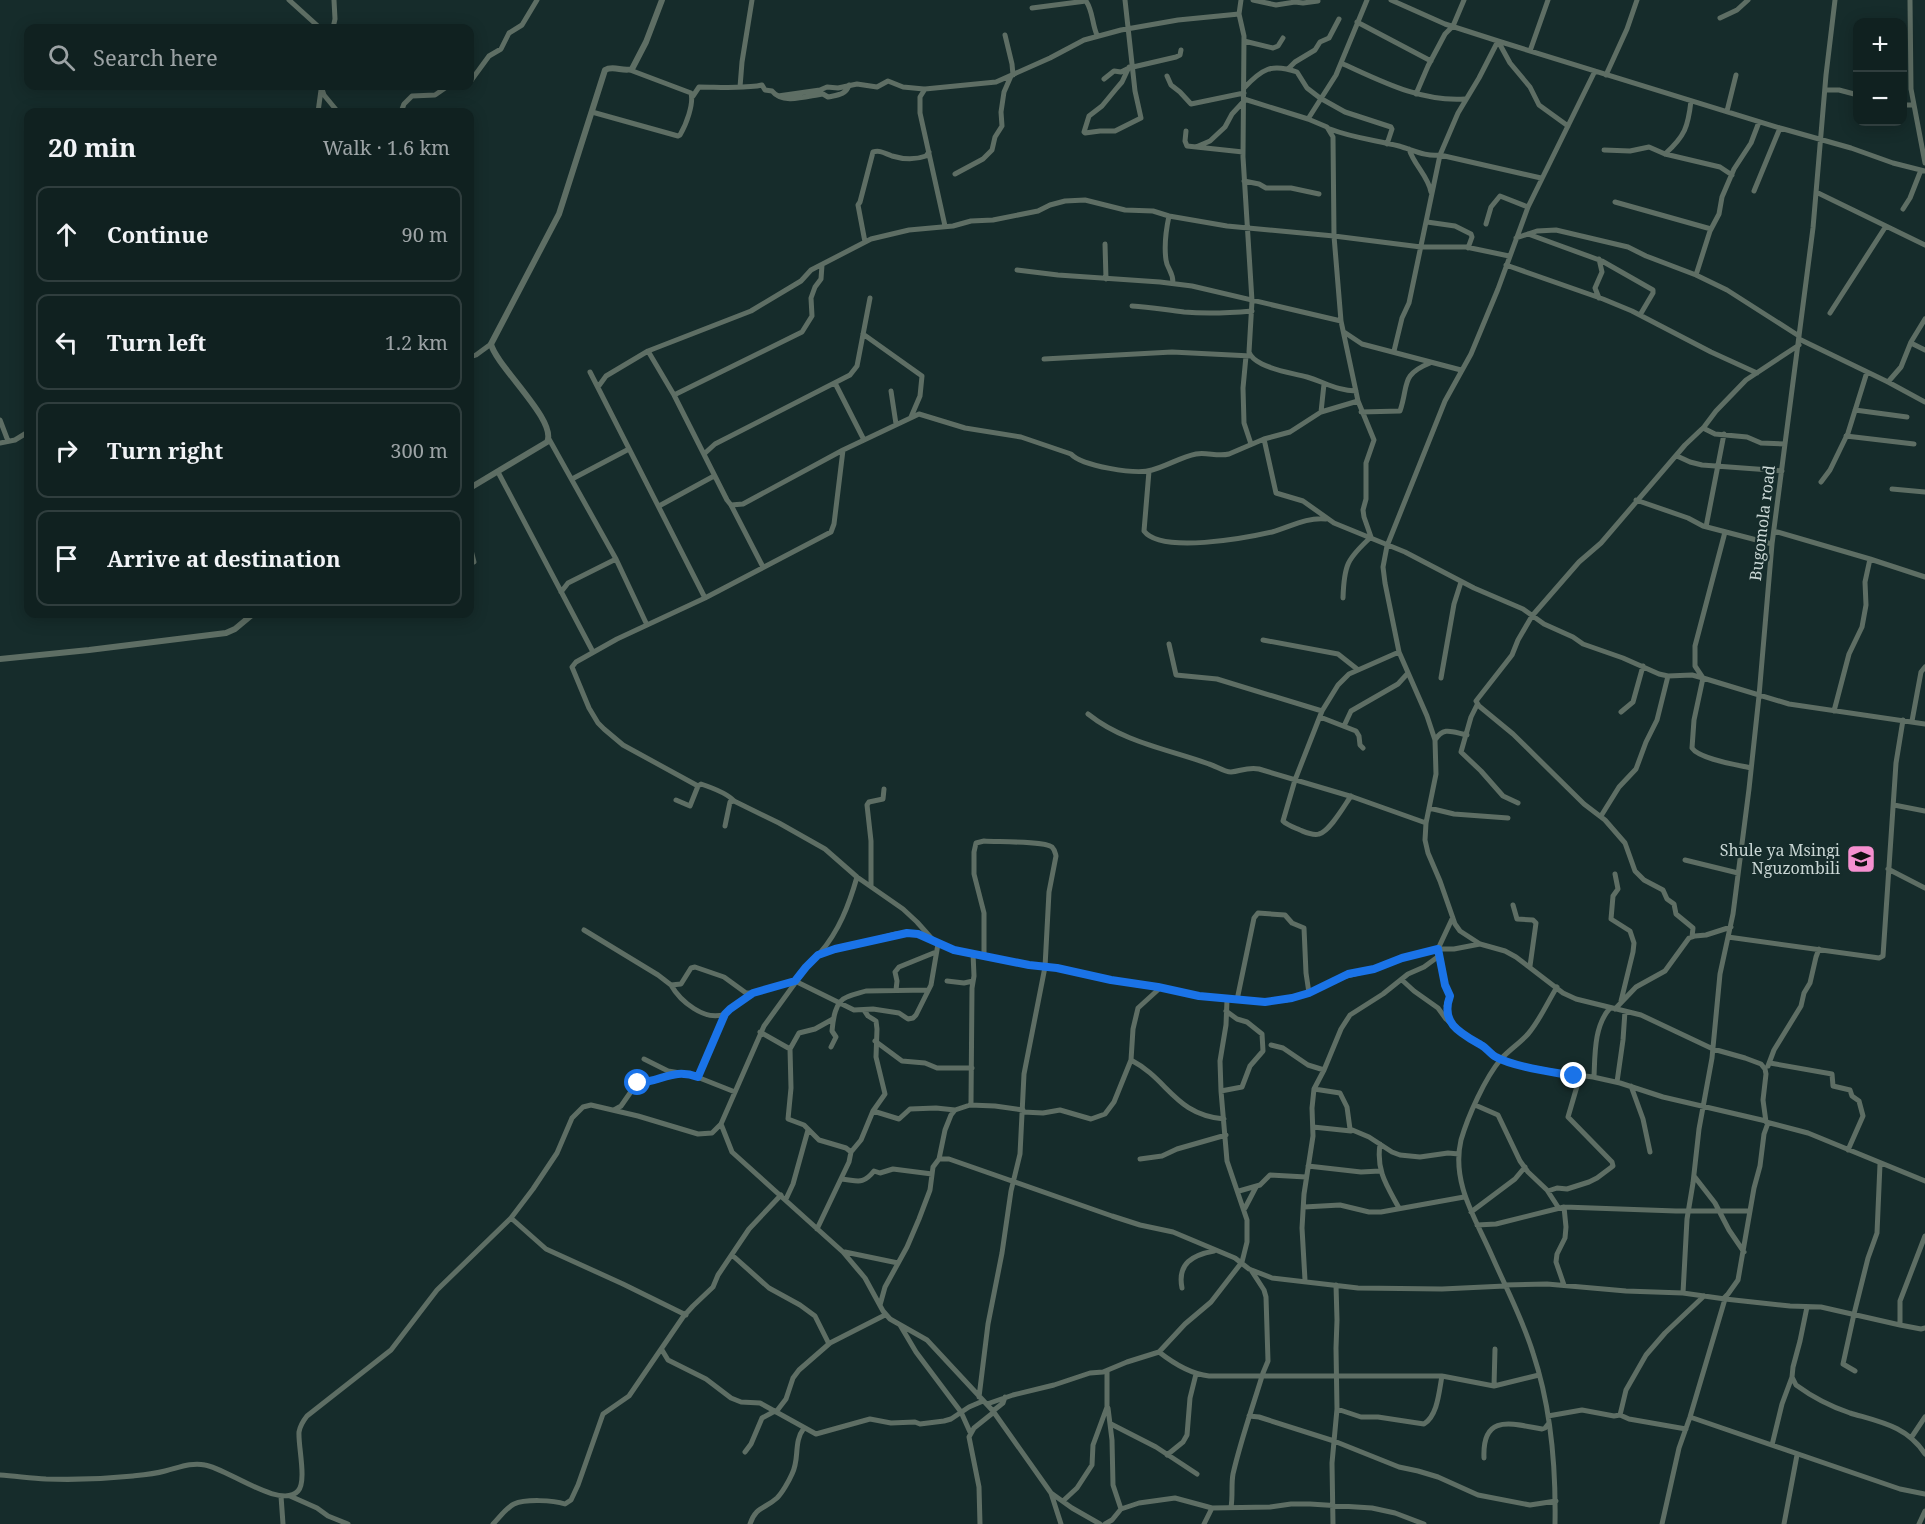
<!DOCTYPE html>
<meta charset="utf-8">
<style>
:root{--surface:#102120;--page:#1e2e2d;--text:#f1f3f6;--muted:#9ca3a5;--line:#303e3e}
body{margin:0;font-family:"Noto Serif",serif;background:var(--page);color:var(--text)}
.controls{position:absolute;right:18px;top:18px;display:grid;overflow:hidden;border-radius:12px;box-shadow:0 3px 15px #0003}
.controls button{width:54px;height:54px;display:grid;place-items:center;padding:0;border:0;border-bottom:2px solid var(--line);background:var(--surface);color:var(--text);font:30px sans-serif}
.stop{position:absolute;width:18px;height:18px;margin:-14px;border:4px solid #1a73e8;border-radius:50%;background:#fff}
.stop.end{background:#1a73e8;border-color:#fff;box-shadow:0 2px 6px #0008}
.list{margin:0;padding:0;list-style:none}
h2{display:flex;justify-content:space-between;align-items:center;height:78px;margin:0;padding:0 24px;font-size:26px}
h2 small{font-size:20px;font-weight:400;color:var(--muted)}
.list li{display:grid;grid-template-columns:39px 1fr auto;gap:18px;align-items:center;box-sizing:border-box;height:96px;margin:0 12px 12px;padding:0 12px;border:2px solid var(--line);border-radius:12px}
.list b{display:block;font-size:22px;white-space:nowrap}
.list em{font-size:20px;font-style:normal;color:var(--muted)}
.icon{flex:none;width:33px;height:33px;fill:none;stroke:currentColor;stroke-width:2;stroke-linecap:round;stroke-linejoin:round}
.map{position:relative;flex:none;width:1925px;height:1524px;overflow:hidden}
.search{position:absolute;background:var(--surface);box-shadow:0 3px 15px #0003;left:24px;top:24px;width:450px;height:66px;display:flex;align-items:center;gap:15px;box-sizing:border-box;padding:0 21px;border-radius:12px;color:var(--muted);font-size:22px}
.panel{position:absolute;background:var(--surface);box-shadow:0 3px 15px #0003;left:24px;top:108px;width:450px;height:510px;border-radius:12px}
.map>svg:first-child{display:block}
</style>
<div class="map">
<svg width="1925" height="1524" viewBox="0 0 1925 1524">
<rect width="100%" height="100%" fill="#162c2b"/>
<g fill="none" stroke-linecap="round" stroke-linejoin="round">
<!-- minor -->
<path stroke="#5e6e64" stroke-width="5" d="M289 0 320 28
M1125 0 1135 91 1141 118 1115 131H1100L1085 133 1084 132 1089 116 1102 106 1116 89 1122 82 1129 67
M1241 0 1239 14 1244 36 1243 157 1252 301 1249 352C1251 358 1256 361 1262 364 1276 371 1292 373 1307 377 1324 382 1338 391 1356 391
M1253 0 1276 5 1295 2 1303 3 1318 1
M1391 0 1445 24 1498 41 1780 128 1851 148 1893 163 1925 171
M1910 0 1911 89 1925 163
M1032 8 1086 1C1093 11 1092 24 1097 35
M1720 18 1737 10 1748 0
M1357 22 1431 61
M333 28 335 19 334 0
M1005 35 1012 64 1013 75
M1244 41 1273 48 1278 46 1283 38
M1498 41 1510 63 1530 87 1539 105 1568 126
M1530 51 1548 0
M1341 63C1381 81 1420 102 1465 99
M1133 67 1176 57 1180 55 1181 50
M1288 69 1295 62 1315 50 1320 42 1329 38 1339 19
M1595 71 1528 207 1498 289 1471 354 1445 401 1387 546 1383 567 1385 583 1399 652 1427 716 1435 740 1436 774 1426 823 1425 840 1428 853 1440 881 1455 924 1460 931 1480 944 1505 951 1516 957 1563 993 1576 999 1641 1015 1713 1049 1745 1058 1761 1064 1765 1069 1766 1074 1763 1100 1766 1122 1808 1133 1925 1181
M1606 75 1627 29 1637 0
M1167 76 1171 85 1180 92 1191 104 1244 93
M1104 79 1114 71 1121 72 1127 69
M470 82 489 56 501 49 509 33 522 25 537 0
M321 86 324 95 338 112
M740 87 742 62 752 0
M1244 88C1262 69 1271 63 1297 72L1307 88 1320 98 1345 112 1391 127 1392 129 1387 144
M1825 90H1839L1858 95
M1416 94 1428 66 1445 34 1453 26 1464 0
M693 96 699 87C714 87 728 88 743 87 750 86 755 87 762 85L765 90 772 91C783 105 807 96 823 94L828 97C837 95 846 95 849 85
M778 96 820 90 827 87 838 88 857 84 877 87 888 81 903 87 924 89
M1244 99 1308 119 1327 127 1333 137 1334 236 1341 321 1358 401 1374 440 1366 463V499L1363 510 1364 517 1371 537C1347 559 1344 565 1343 598
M1902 105H1913
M1727 111 1736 75
M318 112 321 90
M401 112 404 104 412 96 435 95 448 86
M592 112 678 136 680 135C686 125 694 104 691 93L630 70
M1308 119 1336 75 1367 0
M1330 129C1353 138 1375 140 1399 146 1413 150 1426 157 1440 155L1541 178
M1186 131 1185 141 1187 146 1243 152
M1196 147 1210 141 1225 127 1232 114 1244 101
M1409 149C1414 165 1428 176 1431 192
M1604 150 1630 151 1649 147 1665 154 1720 167 1732 175
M1665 154C1685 136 1688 127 1691 101
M955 174 983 159 992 150 995 137 1002 126 1001 112 1004 92 1011 76
M1244 181 1259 184 1266 188H1291L1319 194
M1754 191 1780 128
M1816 192 1925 245
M1615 202 1711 229
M1903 209 1910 198 1921 170
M1169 216C1166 230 1164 246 1166 260 1167 269 1173 271 1173 283
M1427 222 1455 226 1471 234 1472 237 1468 248
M1486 224 1491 207 1500 196 1528 207
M945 226 920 113V97L925 89 996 82 1050 58 1084 40 1121 30 1178 20 1239 14
M1528 234 1602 261 1653 290V293L1640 315
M1516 238 1537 231 1556 230 1628 247 1646 256 1696 275 1727 290 1799 336
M865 242 858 205 860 202 873 152C880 150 884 153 892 156 902 159 915 160 926 156L929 152
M1105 244 1106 279
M1506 265 1603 299 1632 311 1711 352 1757 373
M1017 270 1058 275 1160 282 1192 286 1341 321
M1696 275 1710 231 1719 214 1722 197 1734 169 1751 143 1759 122
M1599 298 1595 288 1602 272 1599 259
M1132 306C1150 307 1166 310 1184 312 1207 314 1229 313 1252 311
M1830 313 1886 226
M1344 332 1362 344 1461 370
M863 334 922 376 920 396 911 417
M1799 339 1888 382 1925 402
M1911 343 1925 350
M648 351 674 395 727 500 731 505 743 504 843 450 919 414 965 428 1021 437 1071 454C1082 466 1136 475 1152 470 1167 466 1181 457 1196 454 1207 452 1218 457 1229 454L1264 439 1290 432 1321 412 1358 401
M1394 351 1402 318 1409 303 1440 155 1458 113 1479 78 1498 41
M1246 356 1243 388 1244 423 1251 444
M470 357 476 355 491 344
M1044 359 1172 352 1251 356
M590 372 705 598
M1888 382 1901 367 1911 342 1925 319
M835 383 864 440
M598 387 606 376 648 351 751 311 801 281 811 270 871 239 909 230 953 226 971 221 993 220 1038 211 1050 205 1065 201 1085 200 1125 210 1153 211 1169 216 1227 226 1334 236 1421 247H1466L1509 256
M891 391 896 424
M674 395 802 332 812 316 811 298 815 287 821 279 822 265
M1855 410 1907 417
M1321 412 1324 384
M1361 412 1400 411C1409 385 1400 375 1430 363
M0 420 8 441
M1703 428 1715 434 1747 437 1761 443 1785 444
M1846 436 1914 444
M549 439 616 559 647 625
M1264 439 1276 493 1303 501 1334 523 1405 552 1474 588 1523 609 1544 624 1573 637 1583 644 1623 658 1659 674 1668 676 1692 675 1703 678 1789 704 1925 724
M0 443 15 440 28 432
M704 454 715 444 850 375 857 366 870 298
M1677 456 1690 462 1702 465 1782 471
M1149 471 1144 531C1161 554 1246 538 1272 532 1290 527 1306 517 1326 519
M498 472 593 652
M572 479 629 449
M1821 482 1830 470 1848 433 1867 372
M1892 489 1925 492
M1636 500 1688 518 1703 526 1772 544
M731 505 763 567
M659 506 714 476
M1706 527 1724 434
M1774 531 1870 559 1925 577
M1725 532 1695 646V666L1703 678 1694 720 1692 748C1699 759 1738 765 1751 768
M470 546 474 562
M561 592 568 583 616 559
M1263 640 1338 654 1357 669
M1169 644 1176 675 1217 679 1322 711 1338 685 1349 674 1399 652
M1441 678 1454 604 1461 582
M1477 705 1471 717 1461 752 1481 771 1503 796 1518 803
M1322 711 1295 780 1283 821C1287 825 1293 827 1300 830 1305 832 1313 836 1319 834 1330 831 1344 806 1351 796
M1834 711 1849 654 1862 627 1866 605 1865 582 1870 559
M1621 712 1633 702 1643 666
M1088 714C1123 742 1167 749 1209 764 1216 766 1224 772 1231 772 1241 771 1247 767 1259 769L1353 797 1426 823
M1320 717 1356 731 1359 736 1360 745 1363 748
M1912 721 1921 672 1925 667
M1344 726 1351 711 1398 684 1408 673
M1435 740C1444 726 1452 732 1467 735
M698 786 623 745 604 729 598 723 589 708 572 667 576 662 617 639 705 598 831 532 834 524 843 450
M676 800 690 806 698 786 701 784C710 787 728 794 734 801
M1894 805 1925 811
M1429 808 1454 814 1508 818
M1601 816 1619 787 1636 769 1646 742 1657 720 1668 676
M725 826 730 802 734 801 779 823 825 849 857 877 903 909 917 922 933 940
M1685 860 1738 873
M1888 869 1925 888
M1615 874 1618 889 1613 896 1611 919 1630 931 1634 943 1633 952 1621 1001
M871 885V841L867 805 869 802 883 799 884 789
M1513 905 1517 919 1533 920 1536 923 1530 966
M584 930 658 975 671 985 681 984 691 968 695 967 724 977 746 993H753L795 981 854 1010 873 1009 899 1013 908 1019 913 1018 916 1015 931 985 938 944
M1692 937 1693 928 1676 914 1674 904 1667 899 1663 890 1644 880 1635 871 1625 843 1605 820 1584 804 1513 734 1479 706 1476 701 1512 655 1518 640 1532 616 1579 562 1601 543 1685 445 1704 427 1716 411 1746 380 1799 345
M1728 937 1872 957 1879 958 1883 956 1896 763 1903 720
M820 953C839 931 849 905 857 877
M1402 980 1414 991 1438 1008 1446 1019 1464 1035 1483 1046 1497 1057 1519 1065 1561 1073 1593 1077 1620 1083 1663 1097 1766 1121
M947 981 964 983 973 981
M671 985C680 1001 705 1022 725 1014
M896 990 897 981 895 972 899 967 936 952
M1237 1000 1254 918 1258 913 1285 915 1292 923 1304 928 1306 973 1309 993
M1615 1009 1636 987 1665 971 1689 938 1695 936 1706 935 1731 927
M1451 1021 1446 1006 1450 994 1445 985 1438 949 1452 919
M760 1032 790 1049 791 1088 788 1119 804 1125 819 1140 846 1148 851 1152 849 1162 817 1229
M875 1041 902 1061 925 1063 937 1068H972
M1271 1045 1283 1048 1308 1065 1324 1070
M831 1047 836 1037 832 1031C833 1020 835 1001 847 997 854 994 860 993 866 991L928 990
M790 1049 799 1033 815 1029 833 1019
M644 1059 668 1071 692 1075 735 1092
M1131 1060C1169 1080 1174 1114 1224 1119
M1770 1063 1832 1074 1833 1086 1850 1090 1852 1096 1859 1101 1863 1116 1848 1150
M1768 1066 1774 1050 1801 1006 1804 993 1810 983 1816 957 1819 949
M697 1077 726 1012 753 993
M1594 1077C1595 1054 1594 1026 1610 1008
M1617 1082 1623 1040 1625 1011
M1631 1086 1643 1119 1650 1152
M1314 1089 1340 1093 1347 1107 1350 1129 1369 1137 1392 1152 1400 1155 1420 1157 1448 1153 1459 1154
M1221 1091 1242 1087 1250 1066 1263 1051 1262 1034 1247 1022 1237 1019 1226 1011
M970 1105 995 1106 1023 1110
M1475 1105 1498 1115 1520 1161 1528 1172 1547 1190 1558 1207
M614 1110 621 1106 637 1083 658 1080 674 1073
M873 1111 899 1119 910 1109 936 1108 955 1110
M1023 1112 1043 1113 1060 1110 1091 1119 1105 1114 1114 1102 1131 1060 1133 1029 1138 1008 1160 988
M721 1124 732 1152 843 1252 865 1278 883 1311 890 1319 927 1340 993 1411 1051 1493 1061 1524
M1313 1127 1351 1131
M1380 1144C1376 1171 1387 1186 1399 1208
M851 1152 861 1140 873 1111 885 1094 876 1057 877 1029 876 1021 868 1016 864 1010
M939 1159H949L1112 1216 1140 1225 1173 1232 1235 1258 1249 1269 1272 1278 1358 1288 1442 1289 1505 1286
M1140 1159 1162 1156 1177 1149 1226 1135
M1308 1166 1361 1172 1380 1171
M1694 1176 1715 1203 1729 1230 1744 1252
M841 1179C857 1180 862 1186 874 1171L880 1173 893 1169 932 1174
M1239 1191 1260 1185 1270 1175 1306 1177
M1548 1191 1557 1188 1567 1189 1589 1182 1597 1178 1613 1166 1612 1162 1568 1117 1580 1076
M786 1199 793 1184 808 1130
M1304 1207 1340 1205 1369 1212H1381L1464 1197
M1564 1207 1566 1227 1565 1238 1557 1254 1556 1262 1564 1285
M1245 1208 1256 1187
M1471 1212 1515 1179 1525 1167
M511 1218 546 1249 623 1284 686 1315
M1477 1225 1496 1224 1564 1207 1676 1211H1750
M845 1252 898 1263
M732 1255 769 1288 800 1305 815 1316 829 1344
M1305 1280 1302 1228 1304 1194 1313 1136 1312 1108 1314 1089 1324 1070 1341 1029 1350 1015 1383 994 1408 974 1424 967 1439 956
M1504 1285 1547 1284 1626 1291 1683 1293 1725 1299 1790 1306 1821 1307 1900 1325 1921 1329 1925 1328
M1182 1288C1177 1263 1193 1255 1214 1251
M1683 1293 1687 1219 1693 1183 1699 1129 1712 1058 1720 974 1733 914 1749 789 1759 696 1772 544 1813 228 1826 75 1835 0
M1723 1299 1728 1294 1738 1280 1754 1188 1760 1166 1764 1134 1768 1123
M880 1305 885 1287 907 1247 919 1219 930 1190 933 1167 939 1159 945 1130 951 1115 955 1110 970 1105 971 1103 972 988 974 976 973 953
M1807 1307 1800 1341 1793 1367 1792 1377 1796 1385C1811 1396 1832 1407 1850 1413 1880 1422 1907 1426 1925 1454
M1854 1314 1868 1258 1877 1233 1880 1164
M1854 1314 1843 1364 1855 1371
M900 1325 916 1352 961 1412 970 1432
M1900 1325V1301L1925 1236
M662 1350 668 1360 706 1379 731 1398 741 1402 760 1403 816 1434 870 1419 891 1423 915 1422 920 1424 944 1421 951 1419 969 1407 983 1401
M1159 1352C1173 1363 1191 1374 1209 1376H1442L1494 1386 1539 1375
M1494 1386 1495 1349
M979 1397 988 1324 1002 1253 1011 1191 1020 1154 1024 1074 1045 967 1049 892 1056 856C1055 852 1055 850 1052 847 1044 841 997 842 984 841L976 843 974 852V874L984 913V955
M987 1404 1013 1395 1054 1385 1090 1373 1103 1372 1127 1362 1159 1352 1185 1324 1211 1302 1242 1262 1247 1242V1220L1227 1161 1221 1091 1220 1061 1226 1025 1227 1000
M1108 1408 1112 1440 1113 1485 1121 1509
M1337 1409 1361 1417H1378L1424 1424C1438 1415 1439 1391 1442 1376
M993 1411 1003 1403 1005 1397
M776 1412 786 1399 793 1378 799 1370 830 1343 885 1315
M1620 1415 1629 1419 1686 1429
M1249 1416 1259 1417 1334 1441 1399 1467 1418 1471 1438 1477 1478 1495 1530 1505 1556 1501
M1548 1416 1582 1410 1614 1416 1620 1415 1626 1390 1646 1355 1665 1333 1704 1296
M1690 1417 1900 1489 1925 1494
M1111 1424 1156 1447 1197 1474
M1911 1438 1925 1417
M1772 1445 1782 1404 1792 1377
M745 1452 751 1444 762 1418 775 1411
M1167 1455 1183 1442 1187 1435 1190 1398 1196 1374
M1484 1458C1482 1413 1512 1424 1542 1429L1545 1428 1549 1423
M0 1475C15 1476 30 1478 46 1479 75 1480 104 1479 133 1476 143 1475 154 1474 165 1471 178 1468 191 1462 205 1465 226 1468 281 1510 298 1491 307 1481 298 1446 299 1432 300 1426 303 1421 307 1416L391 1350 437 1290 511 1218 533 1189 557 1153 572 1118 583 1107 591 1105 638 1116 698 1134 712 1133 721 1124 764 1026 811 961 818 955 827 952 896 934H918L954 950 1029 965 1057 968 1132 984 1160 988 1199 996 1265 1002 1286 1000 1309 993 1339 978 1374 969 1402 958 1438 949H1454L1480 944
M1051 1493 1072 1508 1100 1524
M281 1496 283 1524
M290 1496 317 1508 328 1516 348 1524
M1063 1501 1077 1488 1092 1465 1093 1445 1107 1407V1371
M1231 1507C1233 1495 1231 1485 1233 1474 1241 1439 1253 1406 1263 1373L1268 1361 1266 1297 1264 1290 1251 1270
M493 1524C499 1518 506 1508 514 1504 525 1499 553 1500 565 1504L571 1500 578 1485 603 1414 629 1396 683 1317 693 1306 713 1287 718 1275 749 1229 781 1195
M750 1524C756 1506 765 1509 777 1498 782 1493 789 1481 792 1474 800 1459 793 1442 804 1428
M980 1524 979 1487 969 1437 974 1428 994 1412
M1105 1524 1112 1520 1121 1509 1139 1503 1175 1498 1212 1508 1270 1507 1291 1504H1310L1372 1508 1395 1513 1424 1524
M1204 1524 1212 1508
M1333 1524 1332 1463 1337 1409 1336 1348 1337 1320 1336 1285
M1555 1524C1556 1467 1551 1407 1533 1353 1523 1320 1506 1288 1492 1256 1476 1219 1451 1183 1461 1140 1468 1116 1485 1078 1501 1059 1509 1050 1520 1043 1528 1034 1540 1020 1547 1003 1557 987
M1662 1524 1679 1448 1690 1417 1725 1299
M1784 1524 1797 1455
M1919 1524 1925 1511"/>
<!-- tertiary -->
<path stroke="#5e6e64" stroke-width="6" d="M470 488 547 442C558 421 496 366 491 344L559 214 605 70C613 65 623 72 632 69L646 42 662 0
M0 659 89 650 226 633 235 629 253 614"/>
</g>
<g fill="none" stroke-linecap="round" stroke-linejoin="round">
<!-- route -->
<path stroke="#1a73e8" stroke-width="8" d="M638 1083C663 1081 673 1068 698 1077L725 1014 730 1009 753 993 795 981 806 967 818 955 835 949 907 933 918 934 954 950 1029 965 1057 968 1111 980 1158 987 1199 996 1265 1002 1292 998 1309 993 1348 974 1374 969 1402 958 1438 949 1445 985 1450 996C1440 1023 1460 1033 1481 1045 1487 1048 1490 1054 1496 1057 1514 1067 1553 1072 1574 1076"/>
</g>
<!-- icons -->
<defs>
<g id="school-square" transform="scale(1.5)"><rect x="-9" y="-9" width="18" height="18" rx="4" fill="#f690d0" stroke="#162c2b"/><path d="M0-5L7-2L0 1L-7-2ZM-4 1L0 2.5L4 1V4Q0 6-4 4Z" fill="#111"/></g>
</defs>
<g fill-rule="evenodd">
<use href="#school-square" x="1861" y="859"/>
</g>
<g text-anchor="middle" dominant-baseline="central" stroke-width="4.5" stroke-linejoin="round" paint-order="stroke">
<!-- street labels -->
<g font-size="16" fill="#cad7d5" stroke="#162c2b">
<text transform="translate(1762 523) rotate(-83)">Bugomola road</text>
</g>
<!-- poi labels -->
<g font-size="16" fill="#cad7d5" stroke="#162c2b" text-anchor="end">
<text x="1840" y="850">Shule ya Msingi<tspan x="1840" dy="18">Nguzombili</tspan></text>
</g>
</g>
</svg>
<div class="controls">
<button>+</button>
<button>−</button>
</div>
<div class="stop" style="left:638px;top:1083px"></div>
<div class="stop end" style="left:1574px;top:1076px"></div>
<div class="search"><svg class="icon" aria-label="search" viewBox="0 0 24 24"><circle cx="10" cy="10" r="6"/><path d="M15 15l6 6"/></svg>Search here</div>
<section class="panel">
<h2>20 min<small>Walk · 1.6 km</small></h2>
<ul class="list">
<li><svg class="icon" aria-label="ahead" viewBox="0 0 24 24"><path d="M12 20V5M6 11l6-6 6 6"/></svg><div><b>Continue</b></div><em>90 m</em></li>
<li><svg class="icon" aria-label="left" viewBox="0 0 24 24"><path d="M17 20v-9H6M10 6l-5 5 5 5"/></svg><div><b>Turn left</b></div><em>1.2 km</em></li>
<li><svg class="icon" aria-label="right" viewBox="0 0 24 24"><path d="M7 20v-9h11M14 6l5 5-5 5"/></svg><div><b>Turn right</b></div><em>300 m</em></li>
<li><svg class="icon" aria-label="arrive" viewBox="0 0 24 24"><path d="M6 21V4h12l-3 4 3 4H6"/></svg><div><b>Arrive at destination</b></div></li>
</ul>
</section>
</div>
